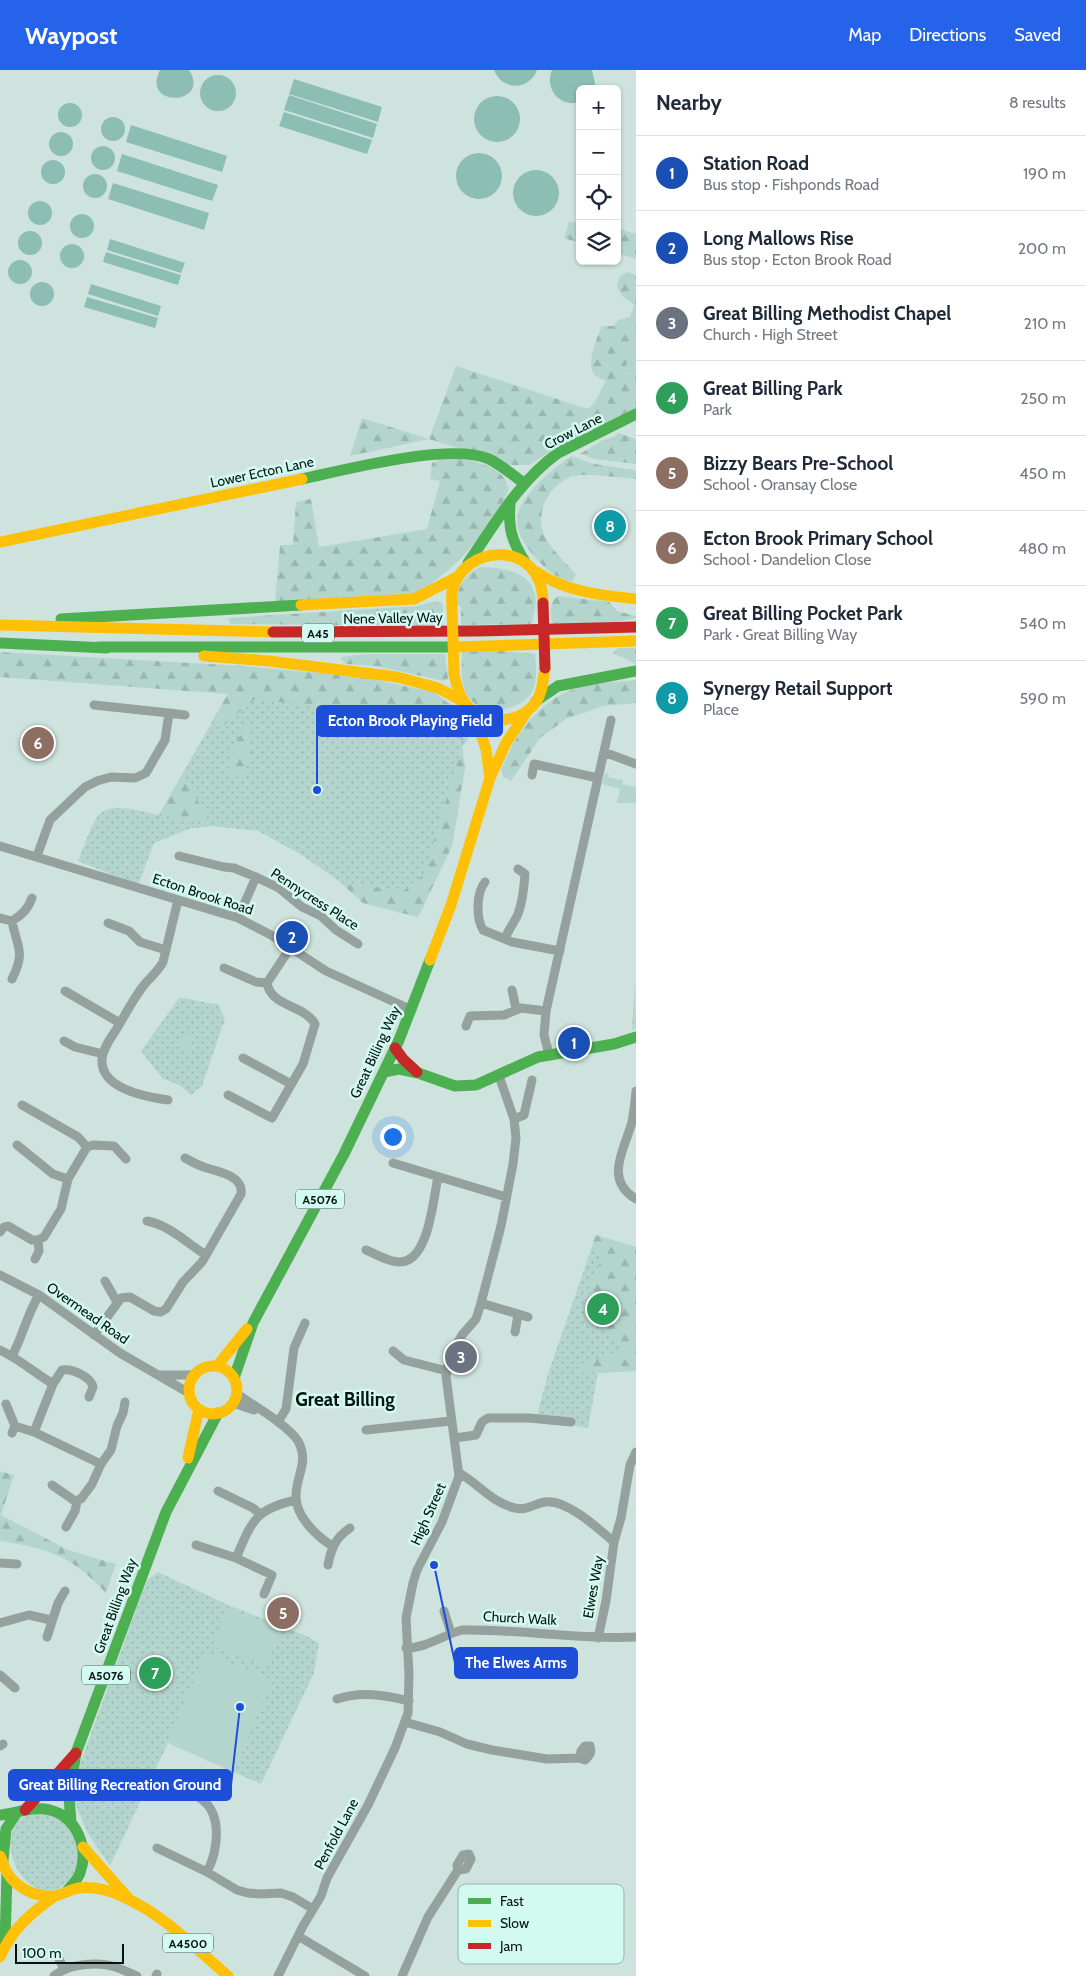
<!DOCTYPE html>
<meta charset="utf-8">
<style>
:root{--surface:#fff;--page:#f2f2f3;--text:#1f2937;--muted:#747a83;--line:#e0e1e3;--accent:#2563eb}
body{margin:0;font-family:Cabin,sans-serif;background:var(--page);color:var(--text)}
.controls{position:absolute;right:15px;top:15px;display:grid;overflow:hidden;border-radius:8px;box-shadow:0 1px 4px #0004}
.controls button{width:45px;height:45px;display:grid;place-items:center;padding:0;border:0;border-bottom:1px solid var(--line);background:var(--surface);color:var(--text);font:25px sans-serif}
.scale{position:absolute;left:15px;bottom:12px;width:109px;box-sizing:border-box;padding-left:5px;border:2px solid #061310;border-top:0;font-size:14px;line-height:18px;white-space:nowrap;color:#061310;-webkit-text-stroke:4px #d2faf0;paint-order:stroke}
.you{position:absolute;left:392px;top:1066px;width:18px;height:18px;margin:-12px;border:4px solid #fff;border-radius:50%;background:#1a73e8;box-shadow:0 0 0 8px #1a73e833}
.badge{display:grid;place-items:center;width:32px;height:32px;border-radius:50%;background:var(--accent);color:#fff;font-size:16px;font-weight:700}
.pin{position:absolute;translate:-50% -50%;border:2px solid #fff;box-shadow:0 1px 5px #0006}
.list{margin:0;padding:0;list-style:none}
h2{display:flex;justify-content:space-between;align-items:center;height:65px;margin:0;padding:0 20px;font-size:21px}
h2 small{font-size:16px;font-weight:400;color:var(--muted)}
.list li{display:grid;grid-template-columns:32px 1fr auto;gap:15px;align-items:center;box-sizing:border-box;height:75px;padding:0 20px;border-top:1px solid var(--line)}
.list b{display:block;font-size:19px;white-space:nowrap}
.list p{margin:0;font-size:16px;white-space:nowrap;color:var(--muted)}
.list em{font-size:16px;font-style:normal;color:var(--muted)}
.icon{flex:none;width:28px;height:28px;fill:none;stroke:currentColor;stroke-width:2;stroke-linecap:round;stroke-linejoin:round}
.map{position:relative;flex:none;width:636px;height:1906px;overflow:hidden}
header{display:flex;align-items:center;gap:30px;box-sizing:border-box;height:70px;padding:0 25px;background:var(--accent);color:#fff}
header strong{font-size:24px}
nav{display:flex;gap:28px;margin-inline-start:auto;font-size:18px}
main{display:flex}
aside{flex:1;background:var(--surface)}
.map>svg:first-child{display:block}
</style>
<header>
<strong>Waypost</strong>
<nav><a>Map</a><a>Directions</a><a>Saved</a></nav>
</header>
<main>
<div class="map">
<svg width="636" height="1906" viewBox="0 0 636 1906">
<defs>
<pattern id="grass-dots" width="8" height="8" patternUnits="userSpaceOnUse" patternTransform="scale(1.25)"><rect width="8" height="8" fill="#b4d5cd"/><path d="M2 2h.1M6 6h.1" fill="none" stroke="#99b6af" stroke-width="1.8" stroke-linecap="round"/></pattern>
<pattern id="forest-firs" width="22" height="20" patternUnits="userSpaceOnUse" patternTransform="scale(1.25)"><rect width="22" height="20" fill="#b4d5cd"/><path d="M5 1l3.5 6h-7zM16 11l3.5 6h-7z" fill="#99b6af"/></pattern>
</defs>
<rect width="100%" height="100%" fill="#cee3de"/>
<!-- grass -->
<path fill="url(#grass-dots)" d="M228 624 451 634C463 645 478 662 462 677L465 698 452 776 418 847 363 833 340 812 300 784 258 761 211 756 189 759 154 773 138 815 78 791C100 735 96 730 159 745Z
M635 908 636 958 632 960Z
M179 928C193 928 204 934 218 934L225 949 202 1016 191 1025 179 1015 162 1008 141 981Z
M596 1165 636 1177V1301L598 1303 588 1358 536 1349 548 1304Z
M158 1502 226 1534 306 1566 319 1573 314 1603 261 1714 168 1673 110 1796 87 1762 74 1730 81 1691 144 1518 147 1510Z
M48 1744C53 1746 58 1748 62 1751 79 1764 83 1793 69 1810 41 1843 0 1794 13 1760 16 1754 19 1748 25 1746 32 1744 41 1745 48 1744Z"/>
<!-- forest -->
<path fill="url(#forest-firs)" d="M580 150V173L564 168 569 151 577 153Z
M617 158 636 164V189L617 183Z
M628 202 636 205V267L625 303 636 306V339L556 378 529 395H510L429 369 350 386 362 348 429 369 456 296 588 339 595 332 606 311C604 310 598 308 596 306 584 297 597 267 602 256H614L618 250 630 247 634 235 622 226 617 216 620 206Z
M618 363 636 369V394L595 389 580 384 603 370 616 366Z
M571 386 594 394 636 400V409C622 408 581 402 570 407 548 417 535 442 544 465 549 477 567 494 576 504L572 512C556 508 545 499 535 487 527 478 518 465 517 453 516 427 552 400 571 386Z
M446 387C463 388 493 393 504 408 506 411 507 416 509 419 491 460 454 502 415 524L275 532 280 475H293L296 432 311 429 319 477 427 459 440 411 430 409 432 393Z
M480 497C500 497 532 501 535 526 537 534 533 546 532 554L461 555V537L455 533C458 517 464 505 480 497Z
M558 526 609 532 617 541 636 546V548L615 552 552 555C551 544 548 533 558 526Z
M436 531 441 532 443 536V556L230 554 228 548 417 536Z
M618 578H636V594L613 583Z
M462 581H501L535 584C536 596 538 612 532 622 520 641 486 647 471 630 459 617 462 597 462 581Z
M0 582 244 596 361 607 434 622 463 645 470 661 466 673 440 653 359 641 255 629 222 657 213 650 228 624 0 607Z
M367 584H445L448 609 444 611 376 596 346 594 341 589 342 587Z
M636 610V633L603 636 566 649 540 668 511 711 504 707 501 700C516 662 543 624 586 616 602 612 619 612 636 610Z
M249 653 252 682 241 708 230 705 231 679Z
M462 677 465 698 452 776 418 847 363 833 340 812 402 822 424 804Z
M183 703 211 756 159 745Z
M596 1165 636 1177V1301L582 1303 578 1299 580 1294 627 1280 597 1246 585 1230 591 1211 602 1189 593 1172Z
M0 1401 14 1405 1 1445 68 1480 116 1494 106 1523C70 1485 50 1479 0 1471Z"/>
<!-- garden -->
<path fill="#b4d5cd" d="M636 267V306L624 302Z
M605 703 609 704 608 707 623 710 622 714 636 717V733H617L620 719 602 714Z
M186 961 195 966 187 983 178 979Z
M227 1538 281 1559 267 1596 213 1576Z
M206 1582 273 1611 233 1702 168 1672Z"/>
<!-- water -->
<path fill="#8cbeb3" d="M160 0H189C212 35 140 39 160 0Z
M494 0H537C529 21 502 21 494 0Z
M552 0H592L595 13 593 19H580V32C560 38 544 19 552 0Z
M200 23a18 18 0 1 1 36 0a18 18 0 1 1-36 0Z
M294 9 382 37 378 52 289 24Z
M289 25 377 54 373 68 284 40Z
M474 49a23 23 0 1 1 46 0a23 23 0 1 1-46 0Z
M58 45a12 12 0 1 1 24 0a12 12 0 1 1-24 0Z
M284 42 372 70 367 84 279 56Z
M101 59a12 12 0 1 1 24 0a12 12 0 1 1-24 0Z
M131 55 227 86 222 102 126 72Z
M49 74a12 12 0 1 1 24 0a12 12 0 1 1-24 0Z
M91 88a12 12 0 1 1 24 0a12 12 0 1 1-24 0Z
M456 106a23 23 0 1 1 46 0a23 23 0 1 1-46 0Z
M122 84 218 115 212 131 117 101Z
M41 102a12 12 0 1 1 24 0a12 12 0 1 1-24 0Z
M513 123a23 23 0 1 1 46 0a23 23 0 1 1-46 0Z
M83 116a12 12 0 1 1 24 0a12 12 0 1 1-24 0Z
M113 113 209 143 204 160 108 129Z
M28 143a12 12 0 1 1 24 0a12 12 0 1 1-24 0Z
M70 156a12 12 0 1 1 24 0a12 12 0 1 1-24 0Z
M18 173a12 12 0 1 1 24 0a12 12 0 1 1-24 0Z
M110 169 185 193 181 203 107 180Z
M60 186a12 12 0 1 1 24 0a12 12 0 1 1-24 0Z
M106 182 181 205 178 215 103 192Z
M8 202a12 12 0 1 1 24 0a12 12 0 1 1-24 0Z
M30 224a12 12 0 1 1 24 0a12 12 0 1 1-24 0Z
M91 214 161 236 158 246 88 224Z
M87 227 158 248 155 258 84 237Z"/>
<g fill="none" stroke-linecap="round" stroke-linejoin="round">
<!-- street -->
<path stroke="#94a19d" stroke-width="9" d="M94 635 169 643
M604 682 636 694
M532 705 534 694 598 708
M0 776 238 848 271 865 326 901 412 940
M37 786 50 750 85 717 97 711 111 707 135 708 146 703 165 670 169 643 185 645
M179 786 224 797 234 798 256 807 279 818 302 837 321 846 336 860 358 874
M485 812C476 823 476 848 483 860L512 872 560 881
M0 848 12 851C22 845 28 839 32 828
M238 848 256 807
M12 851C17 878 26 881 12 909
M108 853 129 861 140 872 166 880
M505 869C508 860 514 853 518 844 523 831 524 818 525 804L518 799
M224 898 256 912 267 913
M512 920 516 939
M65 921 120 953
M466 956 470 946 504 945 521 938 546 941
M64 971 75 977 103 984
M549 984 544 965 546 941 611 650
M243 988 291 1014
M636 1021C635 1031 634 1042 632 1052 625 1079 603 1109 636 1129
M228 1025 272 1048 303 994 315 954C305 935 271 937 267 913L290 878
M168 1030C146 1027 100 1019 102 989 103 977 113 965 119 955 126 943 133 930 141 919 148 909 157 903 163 892L178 830
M22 1035 78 1067 87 1077
M514 1049 524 1045 532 1010
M17 1075 53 1104 68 1109
M393 1093 506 1127
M147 1151C169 1155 187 1173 206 1185
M0 1162 4 1157 8 1156 32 1170H38L44 1167 61 1139 68 1109 87 1077 93 1075 114 1076 126 1089
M366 1180C376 1184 388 1192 399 1192 429 1193 433 1129 438 1107
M35 1189 39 1181 38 1170
M0 1205 39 1225 120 1283 189 1323
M105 1211 117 1232
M481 1233 528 1247
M515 1262 518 1245
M94 1265 121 1228 130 1227 154 1241 161 1242 166 1239 183 1212 202 1192 241 1124C244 1106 219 1102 207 1098 199 1096 192 1092 185 1088
M0 1280C19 1289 35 1303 53 1314
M393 1281 404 1290 447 1301
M12 1286C23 1266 27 1244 39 1225
M160 1305H194
M237 1324C253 1335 289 1356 298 1371 310 1393 295 1406 296 1428 297 1448 317 1466 332 1476
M233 1333 254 1340
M6 1334 15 1356 12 1363
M278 1352 286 1339 294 1278 305 1253
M15 1356 34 1362 101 1394
M366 1360 451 1351
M34 1362 53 1314 62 1300C72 1298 91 1307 93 1317L89 1327
M455 1368 476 1365 482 1352 488 1348H529L571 1352
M459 1403C478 1413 492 1433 515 1438 526 1441 534 1434 545 1432 565 1428 599 1459 614 1472L606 1531 598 1568
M52 1415 75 1431 81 1429 92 1414 101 1394 111 1380 117 1356 123 1343 125 1332
M218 1421 253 1438 260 1444
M66 1457 75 1441 77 1431
M614 1472 621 1448 630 1395 636 1382
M196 1475 236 1488 272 1505 264 1524
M236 1488C252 1451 255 1439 296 1430
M0 1493 17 1494
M328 1495C331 1479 335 1468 350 1458
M444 1541 451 1563
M0 1553 29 1545 51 1550
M47 1567 58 1533 65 1521
M406 1578C427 1578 443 1565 462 1560 521 1559 578 1570 636 1567
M0 1605 15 1618
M337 1629C361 1621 385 1625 409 1631
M405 1652 440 1662 467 1674 492 1680 547 1689 580 1688 581 1681 585 1676H590C592 1683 590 1685 585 1690L580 1688
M0 1676 3 1674
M179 1723C185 1724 192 1724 198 1727 224 1741 218 1781 207 1802
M157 1778 207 1802 237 1820 248 1823 261 1824 281 1823 293 1827 313 1839
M298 1866 365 1906
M59 1889 64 1899
M54 1906C68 1894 98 1891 115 1897 122 1899 129 1903 137 1906
M156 1906 157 1904
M278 1906 303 1856 321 1826 327 1808 368 1735 395 1678 408 1643 409 1604 406 1548 413 1513 417 1500 442 1452 459 1406 446 1306 450 1286 462 1265 476 1249 481 1233 501 1156 513 1094 516 1068 514 1049 499 1006
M402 1906 428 1847 458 1800 457 1795 463 1785 469 1784 471 1789 466 1799 458 1800"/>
<!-- fast -->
<path stroke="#4caf50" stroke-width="11" d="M302 409C345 400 450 372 489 389 501 395 513 405 524 413
M510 434C508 459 512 471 525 492
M468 493C495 454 519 411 558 383L636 344
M61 549 301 535
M0 573 107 578
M98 577H455
M536 631 558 616 636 601
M384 1002 399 999 418 1003 455 1016 476 1015 538 987 614 974 636 967
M234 1308 253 1253 344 1084 399 970 430 890
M0 1745C16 1743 34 1736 50 1740 77 1747 89 1778 80 1803 77 1811 71 1816 66 1822
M71 1753 69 1726 76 1683 166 1442 218 1343
M3 1790 6 1759 16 1744
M5 1874 7 1803"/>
<!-- slow -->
<path stroke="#ffc107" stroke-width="11" d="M0 472 302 409
M535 501C566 522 599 525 636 529
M301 535 414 529 459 506
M452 537C452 532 451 526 452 522 463 472 543 469 543 533
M0 555 273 562
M455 577 636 571
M204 586 269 591 397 607 438 618 464 632
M454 604C456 614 459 625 465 633 483 656 519 655 536 632 543 622 543 609 545 598
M473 641 486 679 490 708
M430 890 451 835 490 708 506 673 526 643
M189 1320a24 24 0 1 1 48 0a24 24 0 1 1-48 0Z
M217 1296 247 1259
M188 1388 199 1339
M83 1777 128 1828
M0 1786C3 1792 4 1798 8 1804 17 1818 37 1828 54 1826 63 1825 70 1819 79 1818 95 1816 114 1822 128 1829 166 1847 196 1879 228 1906
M0 1887C12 1859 31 1843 55 1826"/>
<!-- jam -->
<path stroke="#c62828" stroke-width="11" d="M273 562 477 561 636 557
M395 978 403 989 417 1002
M25 1740 76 1683"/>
<!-- slow-bridge -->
<path stroke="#ffc107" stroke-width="11" d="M452 537 454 604"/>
<!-- jam-bridge -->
<path stroke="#c62828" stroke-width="11" d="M543 533 545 598"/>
</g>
<g text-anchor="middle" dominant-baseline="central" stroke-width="5" stroke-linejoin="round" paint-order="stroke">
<!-- shield labels -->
<g fill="#d2faf0" stroke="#435853" stroke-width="1">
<rect x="302" y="553.5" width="32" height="19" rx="4"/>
<rect x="296" y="1119.5" width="48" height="19" rx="4"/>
<rect x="82" y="1595.5" width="48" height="19" rx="4"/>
<rect x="163" y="1863.5" width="50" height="19" rx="4"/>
</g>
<g font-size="12" font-weight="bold" fill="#061310">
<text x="318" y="563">A45</text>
<text x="320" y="1129">A5076</text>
<text x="106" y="1605">A5076</text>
<text x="188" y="1873">A4500</text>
</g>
<!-- street labels -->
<g font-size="14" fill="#061310" stroke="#d2faf0">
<text transform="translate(573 361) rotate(-27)">Crow Lane</text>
<text transform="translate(262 402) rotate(-12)">Lower Ecton Lane</text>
<text transform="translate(393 548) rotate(-1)">Nene Valley Way</text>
<text transform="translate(203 824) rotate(18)">Ecton Brook Road</text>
<text transform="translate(315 829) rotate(33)">Pennycress Place</text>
<text transform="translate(375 982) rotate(-65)">Great Billing Way</text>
<text transform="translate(88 1243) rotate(35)">Overmead Road</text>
<text transform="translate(428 1444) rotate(-66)">High Street</text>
<text transform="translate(593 1517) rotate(-80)">Elwes Way</text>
<text transform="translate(115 1536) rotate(-70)">Great Billing Way</text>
<text transform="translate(520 1548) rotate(3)">Church Walk</text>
<text transform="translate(336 1764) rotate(-62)">Penfold Lane</text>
</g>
<!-- district labels -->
<g font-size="19" font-weight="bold" fill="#061310" stroke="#d2faf0">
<text x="345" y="1329">Great Billing</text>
</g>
</g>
<!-- legend -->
<rect x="458" y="1814" width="166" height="80" rx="8" fill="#d2faf0" stroke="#95b5ad" stroke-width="1"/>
<rect x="468" y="1828" width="23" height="6" fill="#4caf50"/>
<rect x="468" y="1850" width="23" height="7" fill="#ffc107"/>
<rect x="468" y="1873" width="23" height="6" fill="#c62828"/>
<g font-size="14" fill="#061310">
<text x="500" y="1836">Fast</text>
<text x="500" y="1858">Slow</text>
<text x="500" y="1881">Jam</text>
</g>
<!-- callouts -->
<path fill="none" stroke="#1d4ed8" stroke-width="2" d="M317 720L317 651M434 1495L455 1593M240 1637L231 1715"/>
<g fill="#1d4ed8" stroke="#d2faf0" stroke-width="2">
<circle cx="317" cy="720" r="5"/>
<circle cx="434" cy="1495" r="5"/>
<circle cx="240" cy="1637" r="5"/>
</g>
<g fill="#1d4ed8" stroke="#1d4ed8" stroke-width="2">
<rect x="317" y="636" width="185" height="30" rx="5"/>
<rect x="455" y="1578" width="122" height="30" rx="5"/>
<rect x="9" y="1700" width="222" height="30" rx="5"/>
</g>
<g font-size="15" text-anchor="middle" font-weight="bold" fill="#fff">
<text x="410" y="656">Ecton Brook Playing Field</text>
<text x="516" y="1598">The Elwes Arms</text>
<text x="120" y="1720">Great Billing Recreation Ground</text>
</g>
</svg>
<div class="controls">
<button>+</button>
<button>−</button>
<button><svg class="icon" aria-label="locate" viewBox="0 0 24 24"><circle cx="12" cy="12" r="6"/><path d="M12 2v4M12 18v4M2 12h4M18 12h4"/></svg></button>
<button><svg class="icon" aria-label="layers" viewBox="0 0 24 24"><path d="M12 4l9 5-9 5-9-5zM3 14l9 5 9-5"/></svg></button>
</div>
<div class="scale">100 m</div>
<div class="you"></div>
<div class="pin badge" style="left:574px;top:973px;background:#1a4fb4">1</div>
<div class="pin badge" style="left:292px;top:867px;background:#1a4fb4">2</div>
<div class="pin badge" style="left:461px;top:1287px;background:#6b7280">3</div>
<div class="pin badge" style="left:603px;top:1239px;background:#2e9e5b">4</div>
<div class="pin badge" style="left:283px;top:1543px;background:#8d6e63">5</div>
<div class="pin badge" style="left:38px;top:673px;background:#8d6e63">6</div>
<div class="pin badge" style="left:155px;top:1603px;background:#2e9e5b">7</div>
<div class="pin badge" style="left:610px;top:456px;background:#0f9aa8">8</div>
</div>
<aside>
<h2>Nearby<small>8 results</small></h2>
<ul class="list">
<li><span class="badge" style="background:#1a4fb4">1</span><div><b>Station Road</b><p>Bus stop · Fishponds Road</p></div><em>190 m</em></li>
<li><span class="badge" style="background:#1a4fb4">2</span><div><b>Long Mallows Rise</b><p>Bus stop · Ecton Brook Road</p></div><em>200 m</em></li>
<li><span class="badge" style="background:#6b7280">3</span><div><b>Great Billing Methodist Chapel</b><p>Church · High Street</p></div><em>210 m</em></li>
<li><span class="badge" style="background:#2e9e5b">4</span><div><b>Great Billing Park</b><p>Park</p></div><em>250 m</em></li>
<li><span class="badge" style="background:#8d6e63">5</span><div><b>Bizzy Bears Pre-School</b><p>School · Oransay Close</p></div><em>450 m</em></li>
<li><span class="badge" style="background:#8d6e63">6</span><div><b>Ecton Brook Primary School</b><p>School · Dandelion Close</p></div><em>480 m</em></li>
<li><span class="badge" style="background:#2e9e5b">7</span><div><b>Great Billing Pocket Park</b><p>Park · Great Billing Way</p></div><em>540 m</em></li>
<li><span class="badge" style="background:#0f9aa8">8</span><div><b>Synergy Retail Support</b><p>Place</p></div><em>590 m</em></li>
</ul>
</aside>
</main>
